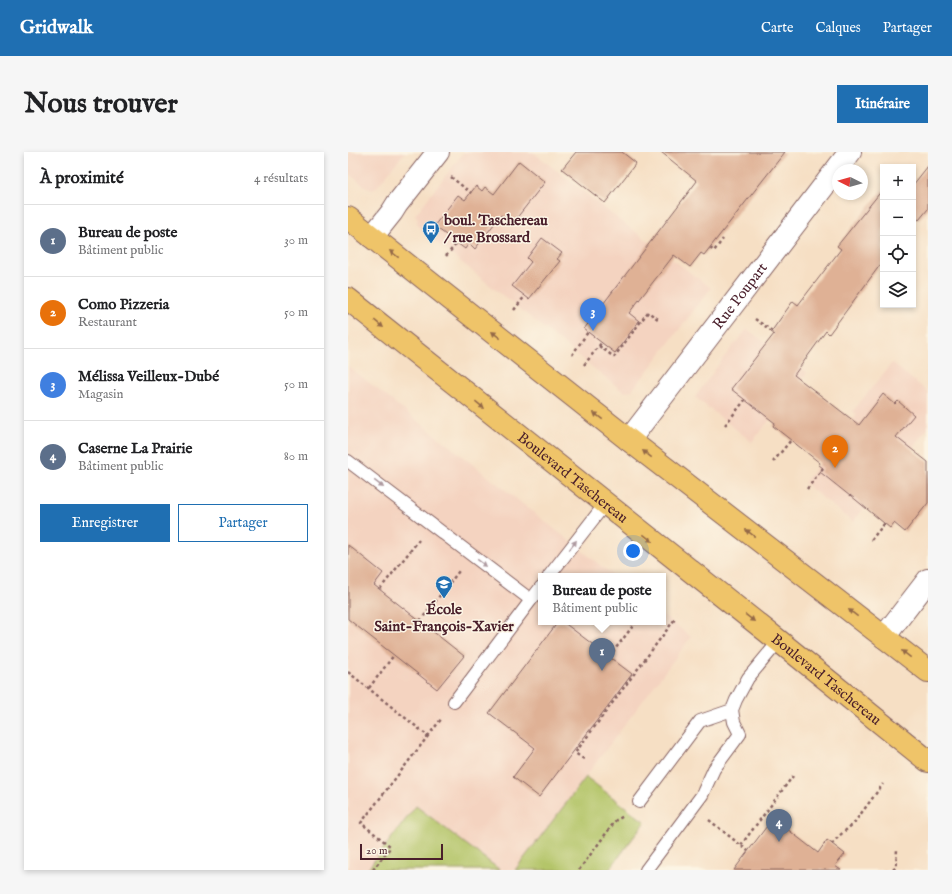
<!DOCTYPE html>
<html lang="fr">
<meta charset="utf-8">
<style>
:root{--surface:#fff;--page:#f6f6f6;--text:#202124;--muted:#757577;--line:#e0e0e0;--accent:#1f6fb2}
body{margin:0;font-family:"IM FELL English",serif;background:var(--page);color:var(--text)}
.controls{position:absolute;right:12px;top:12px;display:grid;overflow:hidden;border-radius:0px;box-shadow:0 2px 6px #0003}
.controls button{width:36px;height:36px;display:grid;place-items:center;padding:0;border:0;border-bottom:1px solid var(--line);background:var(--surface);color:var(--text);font:20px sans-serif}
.compass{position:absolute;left:484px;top:12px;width:36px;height:36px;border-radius:50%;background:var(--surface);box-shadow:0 2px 6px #0003;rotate:275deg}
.scale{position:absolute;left:12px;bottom:10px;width:83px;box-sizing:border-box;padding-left:4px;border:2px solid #4a1f2b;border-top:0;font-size:11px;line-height:14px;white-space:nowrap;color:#4a1f2b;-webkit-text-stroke:3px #fcf5e5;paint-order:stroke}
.you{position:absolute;left:285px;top:399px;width:14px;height:14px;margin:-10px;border:3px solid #fff;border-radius:50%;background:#1a73e8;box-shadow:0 0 0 6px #1a73e833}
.badge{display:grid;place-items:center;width:26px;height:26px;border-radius:50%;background:var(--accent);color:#fff;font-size:13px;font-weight:700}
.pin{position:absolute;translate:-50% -33px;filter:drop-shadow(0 1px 2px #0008)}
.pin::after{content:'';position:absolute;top:21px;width:14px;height:12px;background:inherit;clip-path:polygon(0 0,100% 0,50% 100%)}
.popup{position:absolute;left:190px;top:421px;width:128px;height:52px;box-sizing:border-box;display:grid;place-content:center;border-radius:0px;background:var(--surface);filter:drop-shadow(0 1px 3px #0005);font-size:13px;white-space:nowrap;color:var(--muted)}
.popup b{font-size:15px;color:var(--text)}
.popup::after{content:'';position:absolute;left:50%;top:100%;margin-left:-8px;border:8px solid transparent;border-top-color:var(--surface)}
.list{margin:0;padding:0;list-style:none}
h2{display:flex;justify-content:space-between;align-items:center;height:52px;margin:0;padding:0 16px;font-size:17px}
h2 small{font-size:13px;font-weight:400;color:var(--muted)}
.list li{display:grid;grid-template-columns:26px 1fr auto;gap:12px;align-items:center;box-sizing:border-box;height:72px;padding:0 16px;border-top:1px solid var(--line)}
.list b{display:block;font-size:15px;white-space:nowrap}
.list p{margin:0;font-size:13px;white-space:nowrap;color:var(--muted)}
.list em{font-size:13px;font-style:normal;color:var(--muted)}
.actions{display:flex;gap:8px;padding:12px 16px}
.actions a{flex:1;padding:9px 0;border:1px solid var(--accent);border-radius:0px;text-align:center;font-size:14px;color:var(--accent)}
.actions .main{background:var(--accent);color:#fff}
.icon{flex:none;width:22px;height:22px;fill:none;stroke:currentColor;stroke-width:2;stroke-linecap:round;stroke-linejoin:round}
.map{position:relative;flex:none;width:580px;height:718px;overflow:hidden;border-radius:0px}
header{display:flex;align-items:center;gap:24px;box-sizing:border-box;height:56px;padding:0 20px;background:var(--accent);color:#fff}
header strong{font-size:19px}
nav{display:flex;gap:22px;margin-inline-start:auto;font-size:14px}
.intro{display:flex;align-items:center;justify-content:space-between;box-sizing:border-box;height:96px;padding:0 24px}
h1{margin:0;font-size:28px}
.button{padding:10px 18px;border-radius:0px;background:var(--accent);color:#fff;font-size:14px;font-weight:700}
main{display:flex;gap:24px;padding:0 24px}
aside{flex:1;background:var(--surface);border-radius:0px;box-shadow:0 2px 6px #0003}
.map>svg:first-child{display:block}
</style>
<header>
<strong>Gridwalk</strong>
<nav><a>Carte</a><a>Calques</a><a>Partager</a></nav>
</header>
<div class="intro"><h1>Nous trouver</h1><a class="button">Itinéraire</a></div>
<main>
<aside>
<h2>À proximité<small>4 résultats</small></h2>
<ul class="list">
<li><span class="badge" style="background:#5c6f8a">1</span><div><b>Bureau de poste</b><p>Bâtiment public</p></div><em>30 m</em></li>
<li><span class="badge" style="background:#e8710a">2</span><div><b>Como Pizzeria</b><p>Restaurant</p></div><em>50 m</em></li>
<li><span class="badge" style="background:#3f7fe0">3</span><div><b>Mélissa Veilleux-Dubé</b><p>Magasin</p></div><em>50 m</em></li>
<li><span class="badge" style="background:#5c6f8a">4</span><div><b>Caserne La Prairie</b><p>Bâtiment public</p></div><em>80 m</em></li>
</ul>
<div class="actions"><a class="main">Enregistrer</a><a>Partager</a></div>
</aside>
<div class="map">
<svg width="580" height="718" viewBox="0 0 580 718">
<rect width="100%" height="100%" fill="#fcf5e5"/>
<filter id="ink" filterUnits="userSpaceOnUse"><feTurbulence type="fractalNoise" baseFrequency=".025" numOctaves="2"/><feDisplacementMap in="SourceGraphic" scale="8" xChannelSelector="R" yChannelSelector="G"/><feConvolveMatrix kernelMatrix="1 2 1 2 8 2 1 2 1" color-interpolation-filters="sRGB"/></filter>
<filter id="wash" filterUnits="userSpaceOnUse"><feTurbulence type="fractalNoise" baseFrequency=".012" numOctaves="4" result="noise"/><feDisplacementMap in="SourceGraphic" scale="16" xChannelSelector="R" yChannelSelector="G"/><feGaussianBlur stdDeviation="0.9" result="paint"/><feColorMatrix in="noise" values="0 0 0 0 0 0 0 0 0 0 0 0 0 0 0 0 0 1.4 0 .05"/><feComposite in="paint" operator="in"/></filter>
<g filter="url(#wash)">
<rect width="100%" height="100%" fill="#f6dfc4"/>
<!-- built -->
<path fill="#f4d3c0" d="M0 0H57L27 37 24 38 19 36 0 21Z
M116 0H185L265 63 363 136 294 226 284 238 277 240 272 237 73 78 69 71 70 66 67 63Z
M399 177 459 221 404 290 347 245 377 204Z
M544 211 580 240V276L505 370 456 331 509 263 505 259Z
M0 214 266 424H193V470H315V463L343 485 167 718H152L68 654 19 718H0Z"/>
<!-- green -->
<path fill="#b4c569" stroke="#7f724a" d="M238 625 297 670 261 718H167Z
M68 654 152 718H19Z"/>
<g id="blocks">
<!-- building -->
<path fill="#dfb195" d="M228 0H274L288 11 257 51 214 17Z
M313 0H437L356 103 353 101 342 115 326 103 281 161 291 169 267 201 236 177 349 29Z
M171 9 197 30 164 72 153 63 127 97 121 91 117 97 86 74 110 43 117 48 128 34 134 39 137 35 146 42Z
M580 14V57L571 68 565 64V33Z
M535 37V109L481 182 478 179 446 223 511 273 535 242 547 252 550 249 566 263 548 285 580 310V351L557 380 546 371 542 376 502 343V344L472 320 475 316 471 313 472 311 425 274 427 271 383 237 426 182 423 180 445 149 450 153 493 97 489 94Z
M194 86 214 101 209 107 212 109 181 147 164 134 183 110 179 106Z
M0 393 35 421 26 433 116 504 89 537 0 467Z
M210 470H215L284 522 191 645 165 625 187 596 141 561Z
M425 666 470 701 479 688 497 702 487 714 493 718H386Z"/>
</g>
</g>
<g filter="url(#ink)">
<use href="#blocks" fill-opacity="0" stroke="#866261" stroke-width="1"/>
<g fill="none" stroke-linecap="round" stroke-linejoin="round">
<!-- lane casing -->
<g stroke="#866261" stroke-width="14">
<path id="lane" d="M0 309 183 448 193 435
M201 424 257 352
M106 550 183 448
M291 650 352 569 384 558
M298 718 354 643 366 617 392 582 386 570 384 558 388 548 400 526 431 489"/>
</g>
<!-- street casing -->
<g stroke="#866261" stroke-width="24">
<g id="street">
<path d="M24 85 44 60 49 52 90 0"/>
<path id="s1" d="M281 288 502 0"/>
<path d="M536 485 580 428"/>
</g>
</g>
<!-- primary casing -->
<g stroke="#866261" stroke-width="24">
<g id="primary">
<path d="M0 66 281 288 580 519"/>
<path id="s2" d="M0 147 431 489 580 609"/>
</g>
</g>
<!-- path -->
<path stroke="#866261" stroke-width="2.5" stroke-dasharray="3 3" stroke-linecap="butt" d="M103 25 123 41
M362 96 366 99 375 87
M98 104 109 91
M166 158 177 144
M407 167 424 179
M251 194 266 205 300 160 310 167
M224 203 240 180
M236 213 254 190
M377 273 397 248
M425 310 443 288
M459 337 475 316
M523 388 537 371
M32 437 71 388
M72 469 111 419
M261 505 288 470
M0 520 80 584 94 566
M21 536 46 503
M236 607 227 601 327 467
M361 668 400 699
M484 692 491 684 506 671 535 632
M393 693 445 624
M25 718 41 697 42 694 13 671 80 584
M231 718 268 668 276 664
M545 718 548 715 549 697"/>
<!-- lane -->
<use href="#lane" stroke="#fff" stroke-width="12"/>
<!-- street -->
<use href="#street" stroke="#fff" stroke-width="22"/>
<!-- primary -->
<use href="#primary" stroke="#efc469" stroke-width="22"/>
</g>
<!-- one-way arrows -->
<defs><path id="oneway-solid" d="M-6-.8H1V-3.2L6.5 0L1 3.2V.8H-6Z"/></defs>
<g fill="#946947">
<use href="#oneway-solid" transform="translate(46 102) rotate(-142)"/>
<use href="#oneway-solid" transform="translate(31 172) rotate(39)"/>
<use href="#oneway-solid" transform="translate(148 183) rotate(-142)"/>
<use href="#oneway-solid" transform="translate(132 253) rotate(39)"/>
<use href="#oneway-solid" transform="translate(250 264) rotate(-142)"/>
<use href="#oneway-solid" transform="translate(299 302) rotate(-142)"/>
<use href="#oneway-solid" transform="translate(402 381) rotate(-142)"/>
<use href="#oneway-solid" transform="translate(300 386) rotate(38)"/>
<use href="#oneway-solid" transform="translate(505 461) rotate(-142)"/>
<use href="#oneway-solid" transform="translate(402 466) rotate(38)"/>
<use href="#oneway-solid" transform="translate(558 502) rotate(-142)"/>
</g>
<g fill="#ae9aa0">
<use href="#oneway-solid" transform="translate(31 332) rotate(37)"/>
<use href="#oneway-solid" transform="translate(225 393) rotate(-53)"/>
<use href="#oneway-solid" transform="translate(134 411) rotate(37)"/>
</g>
</g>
<!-- icons -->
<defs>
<g id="bus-pin" transform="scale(0.9)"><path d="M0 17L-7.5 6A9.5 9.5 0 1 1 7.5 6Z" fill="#1f6fb2" stroke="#fcf5e5"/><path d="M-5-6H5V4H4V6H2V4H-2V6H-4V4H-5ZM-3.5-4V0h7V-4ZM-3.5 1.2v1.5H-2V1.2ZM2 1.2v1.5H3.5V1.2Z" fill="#fff"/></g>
<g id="school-pin" transform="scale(0.9)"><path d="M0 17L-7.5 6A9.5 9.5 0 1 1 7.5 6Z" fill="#1f6fb2" stroke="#fcf5e5"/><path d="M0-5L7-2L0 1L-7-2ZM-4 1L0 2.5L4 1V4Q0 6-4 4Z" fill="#fff"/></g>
</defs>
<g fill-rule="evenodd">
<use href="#bus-pin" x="83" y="77"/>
<use href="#school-pin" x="96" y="432"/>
</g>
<g text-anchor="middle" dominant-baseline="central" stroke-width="3" stroke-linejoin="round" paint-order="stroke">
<!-- poi labels -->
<g font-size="15" font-weight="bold" fill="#4a1f2b" stroke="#fcf5e5" text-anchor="start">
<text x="96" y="68">boul. Taschereau<tspan x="96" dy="17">/ rue Brossard</tspan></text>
<text x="96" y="457" text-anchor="middle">École<tspan x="96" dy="17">Saint-François-Xavier</tspan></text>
</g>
<!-- street labels -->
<g font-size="15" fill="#4a1f2b" stroke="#fcf5e5">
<text stroke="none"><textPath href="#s1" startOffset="182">Rue Poupart</textPath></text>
<text stroke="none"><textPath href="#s2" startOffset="287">Boulevard Taschereau</textPath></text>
<text stroke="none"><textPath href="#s2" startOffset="611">Boulevard Taschereau</textPath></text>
</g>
</g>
</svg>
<div class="controls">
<button>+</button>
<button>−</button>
<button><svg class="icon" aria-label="locate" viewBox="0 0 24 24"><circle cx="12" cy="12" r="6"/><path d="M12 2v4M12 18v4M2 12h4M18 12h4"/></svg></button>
<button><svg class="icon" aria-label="layers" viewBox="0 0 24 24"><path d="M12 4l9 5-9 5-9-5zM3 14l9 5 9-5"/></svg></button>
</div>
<svg class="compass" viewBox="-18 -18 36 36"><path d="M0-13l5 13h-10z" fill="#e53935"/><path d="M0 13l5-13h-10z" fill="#757577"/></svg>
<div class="scale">20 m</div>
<div class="you"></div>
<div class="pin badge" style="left:254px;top:519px;background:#5c6f8a">1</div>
<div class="popup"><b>Bureau de poste</b>Bâtiment public</div>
<div class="pin badge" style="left:487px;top:316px;background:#e8710a">2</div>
<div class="pin badge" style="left:245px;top:179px;background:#3f7fe0">3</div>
<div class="pin badge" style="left:431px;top:690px;background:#5c6f8a">4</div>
</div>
</main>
